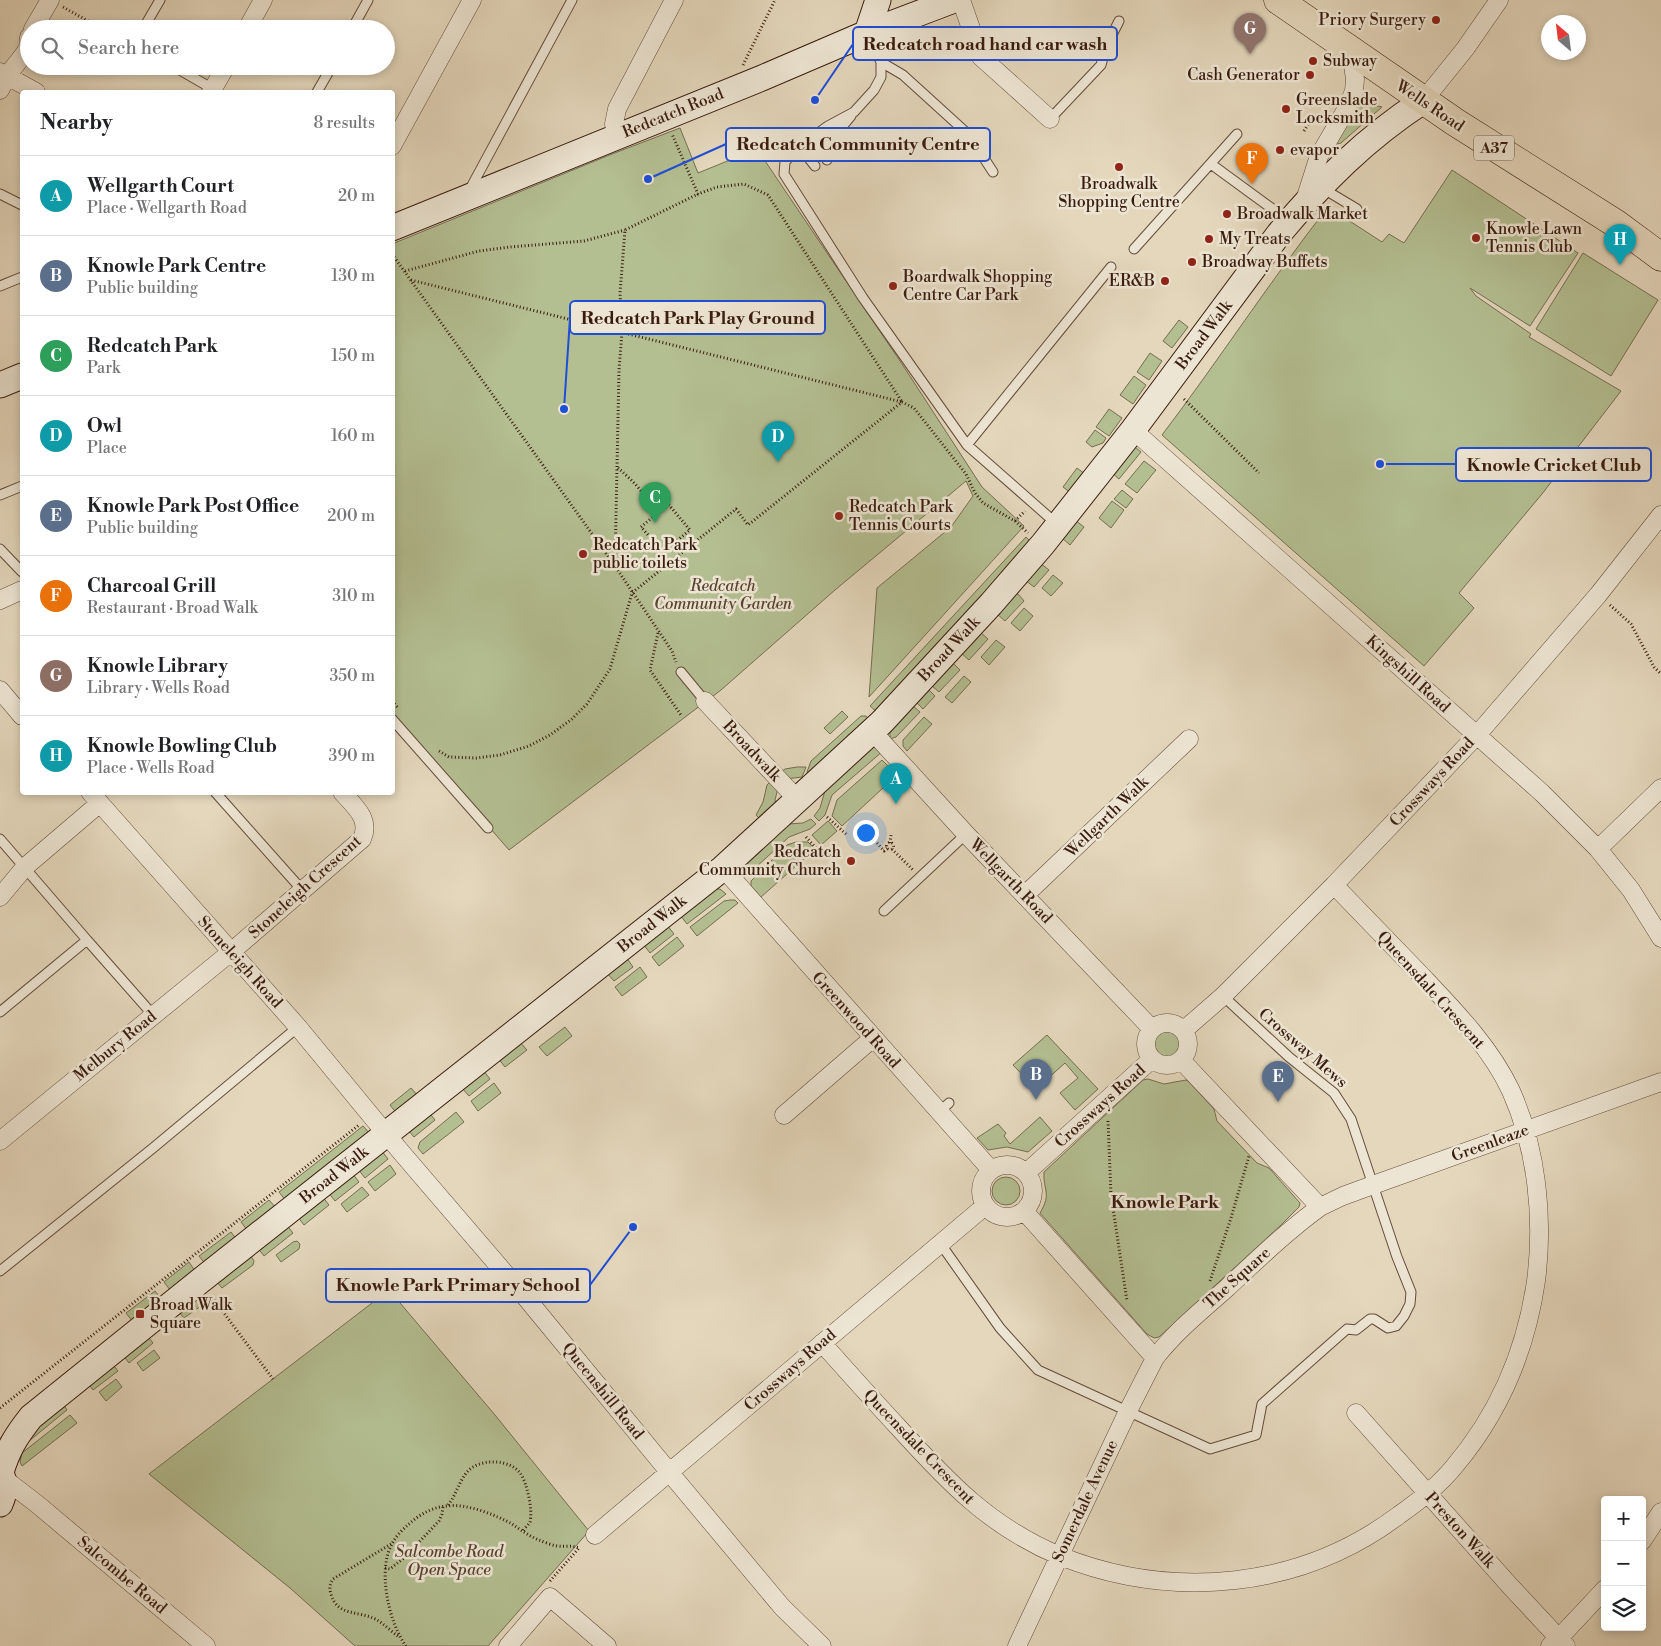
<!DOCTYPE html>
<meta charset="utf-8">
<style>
:root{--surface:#fff;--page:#f6f6f6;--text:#202124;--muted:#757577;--line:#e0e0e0;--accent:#111827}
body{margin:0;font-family:"Libre Bodoni",serif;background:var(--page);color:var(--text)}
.controls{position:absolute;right:15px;bottom:15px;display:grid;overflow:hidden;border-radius:5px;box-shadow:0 2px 8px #0003}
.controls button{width:45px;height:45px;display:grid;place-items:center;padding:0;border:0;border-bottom:1px solid var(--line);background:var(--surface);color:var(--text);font:25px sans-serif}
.compass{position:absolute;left:1541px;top:15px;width:45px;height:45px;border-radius:50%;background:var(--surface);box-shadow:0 2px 8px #0003;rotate:332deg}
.you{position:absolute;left:865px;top:832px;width:18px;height:18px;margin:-12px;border:4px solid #fff;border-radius:50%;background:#1a73e8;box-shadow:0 0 0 8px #1a73e833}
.badge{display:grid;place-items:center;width:32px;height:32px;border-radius:50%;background:var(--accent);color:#fff;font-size:16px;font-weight:700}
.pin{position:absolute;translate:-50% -41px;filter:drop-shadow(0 1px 2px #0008)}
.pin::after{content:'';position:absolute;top:26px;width:18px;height:15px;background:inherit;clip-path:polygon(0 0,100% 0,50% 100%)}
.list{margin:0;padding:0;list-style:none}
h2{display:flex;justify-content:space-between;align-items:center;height:65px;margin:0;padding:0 20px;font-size:21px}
h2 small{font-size:16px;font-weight:400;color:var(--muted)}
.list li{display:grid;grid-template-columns:32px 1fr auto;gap:15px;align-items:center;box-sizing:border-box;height:80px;padding:0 20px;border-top:1px solid var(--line)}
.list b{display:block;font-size:19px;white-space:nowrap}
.list p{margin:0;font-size:16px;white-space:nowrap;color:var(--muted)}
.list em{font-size:16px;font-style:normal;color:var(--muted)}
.icon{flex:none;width:28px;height:28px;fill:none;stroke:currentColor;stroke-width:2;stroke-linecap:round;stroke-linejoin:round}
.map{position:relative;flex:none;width:1661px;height:1646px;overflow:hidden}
.search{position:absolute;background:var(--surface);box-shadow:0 2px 8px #0003;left:20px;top:20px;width:375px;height:55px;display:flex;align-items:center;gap:12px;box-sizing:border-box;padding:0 18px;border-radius:28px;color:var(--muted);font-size:19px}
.panel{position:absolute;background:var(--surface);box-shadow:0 2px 8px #0003;left:20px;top:90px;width:375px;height:705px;border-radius:5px}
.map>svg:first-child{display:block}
</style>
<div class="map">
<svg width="1661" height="1646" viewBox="0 0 1661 1646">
<rect width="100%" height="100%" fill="#e4d7bc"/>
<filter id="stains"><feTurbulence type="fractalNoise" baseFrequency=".004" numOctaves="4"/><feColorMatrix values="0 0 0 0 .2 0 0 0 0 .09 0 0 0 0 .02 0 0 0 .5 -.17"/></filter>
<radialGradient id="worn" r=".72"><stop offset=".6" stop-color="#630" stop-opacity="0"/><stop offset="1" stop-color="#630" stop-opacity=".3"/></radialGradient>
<!-- green -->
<path fill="#b3be91" stroke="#766d50" d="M1356 101 1382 107 1341 143 1334 145Z
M680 128 698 173 757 149 902 364 982 487 1024 526 869 697 877 588 951 527 973 496 966 481 835 590 721 690 509 850 393 716 392 244 612 154Z
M1452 170 1578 253 1530 326 1470 288 1476 296 1531 334 1529 337 1621 391 1542 494 1459 593 1474 608 1424 666 1162 435C1219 360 1270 281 1328 207L1382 242 1389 234 1404 243Z
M1583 253 1658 300 1611 376 1536 329Z
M1179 320 1188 327 1172 348 1163 341Z
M1150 353 1162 361 1149 380 1137 372Z
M1134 376 1146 385 1133 404 1120 395Z
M1109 409 1122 418 1109 436 1096 427Z
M1095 430 1106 438 1103 443 1092 447 1086 442Z
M1135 447 1141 452 1119 479 1111 472Z
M1144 461 1156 470 1137 493 1125 484Z
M1077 468 1085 474 1071 493 1063 487Z
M1122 490 1133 499 1126 508 1114 499Z
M1112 501 1124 510 1111 528 1099 518Z
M1075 520 1084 527 1070 545 1061 537Z
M1026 537 1034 545 878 713 870 706Z
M1040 563 1049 570 1034 587 1025 580Z
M1053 575 1063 583 1051 596 1042 588Z
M1014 593 1018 594 1024 601 1005 621 996 613Z
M1024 608 1033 616 1020 631 1011 623Z
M980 632 988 639 969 660 961 653Z
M996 640 1005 647 989 665 981 657Z
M952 662 960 670 939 692 931 685Z
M964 676 971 682 952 703 945 697Z
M927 688 935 696 923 709 915 701Z
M913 706 920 712 896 737 890 739V732Z
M842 711 848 717 830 734 824 728Z
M861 716H866L870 721 809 776 807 772 811 761Z
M924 717 932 724 907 751 903 746V740Z
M871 746 883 751 832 795 825 815 819 821 814 816 820 808 826 787Z
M882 760 897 775 842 826 832 816 837 800Z
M797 767H806L802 777 786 779 780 773 785 769Z
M771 781 778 788 775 800 777 807 762 821 756 815 763 802 767 785Z
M811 819 816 824 810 829 789 837 744 878 740 873V866L788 824 803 823Z
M828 821 837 831 821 845 812 835Z
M796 842H808L815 849 761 897 751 886V881L787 845Z
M713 889H720L726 894 687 924 680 915Z
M730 900H735L738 903 697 936 690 927 724 901Z
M667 925 674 934 650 953 643 944Z
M677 937 684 946 659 966 652 957Z
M626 957 633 967 614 981 607 973Z
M640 967 647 977 622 996 615 987Z
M565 1027 572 1036 547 1056 539 1047Z
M1153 1043a14 14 0 1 1 28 0a14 14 0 1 1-28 0Z
M1047 1035 1098 1089 1075 1110 1060 1093 1078 1078 1065 1063 1036 1089 1013 1065Z
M519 1041 527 1050 505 1067 498 1058Z
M483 1070 490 1079 469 1096 461 1087Z
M1148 1079 1164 1084 1186 1080 1189 1082 1214 1109 1217 1121 1257 1163 1269 1168 1300 1203 1299 1207 1281 1225 1159 1337 1154 1338 1147 1334 1040 1213C1052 1193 1043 1191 1044 1172L1143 1080Z
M494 1083 501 1093 478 1111 471 1101Z
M411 1088 419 1097 398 1115 390 1105Z
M428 1111 435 1120 414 1137 406 1128Z
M456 1112 464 1122 423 1154 418 1148 420 1142Z
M1040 1117 1052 1131 1028 1152 1007 1147 988 1150 977 1138 998 1124 1006 1133 1004 1136 1010 1144Z
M363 1126 371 1135 286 1201 279 1192Z
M381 1150 388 1159 365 1178 358 1169Z
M390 1165 396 1174 375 1191 368 1182Z
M352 1173 359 1182 335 1201 328 1192Z
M992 1191a14 14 0 1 1 28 0a14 14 0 1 1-28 0Z
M362 1187 369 1195 347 1212 341 1204Z
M322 1196 329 1205 304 1225 297 1216Z
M269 1200 276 1208 248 1231 241 1222Z
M286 1224 293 1233 264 1256 257 1247Z
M231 1232 237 1240 206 1265 199 1256Z
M297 1241 300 1244 299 1249 281 1262 276 1255 293 1242Z
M249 1253 254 1261 253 1265 222 1288 215 1280Z
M189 1262 195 1271 170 1290 164 1282Z
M389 1290 495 1415 589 1531 488 1646H355L290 1588 149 1474Z
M155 1291 161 1299 133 1322 126 1313Z
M201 1293 202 1302 201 1306 184 1318 177 1310Z
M146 1334 153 1343 129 1363 122 1354Z
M154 1350 160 1358 143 1371 137 1363Z
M111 1362 118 1371 93 1390 86 1381Z
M116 1379 122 1387 106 1401 99 1392Z
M64 1405 67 1410 18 1450 15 1442Z
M70 1415 77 1423 22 1466 20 1462 22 1453Z"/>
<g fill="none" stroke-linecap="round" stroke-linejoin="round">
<!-- lane casing -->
<g stroke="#644b3a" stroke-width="11">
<path id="lane" d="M143 29 160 0
M352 29 368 0
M867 34 881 62V77L874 90 854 112 828 126 794 151 785 162 784 174 863 298 967 445 1058 525
M881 62 903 75 969 135 993 172
M173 66 213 89
M317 92 332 66
M1050 119 1101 65 1106 47 1119 21
M794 151 808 157 815 166
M827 160 822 151 851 116
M1211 164 1289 221
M1325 186 1332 194 1357 209
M469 191 572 0
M0 194 22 205
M1134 249 1237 134
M0 286 22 277
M967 445 1111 267
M0 495 22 486
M0 549 22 572
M681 672 705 701
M392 719 488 828
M215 792 303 891
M0 839 87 940 0 1012
M884 911 966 834
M87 940 153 1015
M939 1112 949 1103
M940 1243 1000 1328 1038 1370 1210 1449 1256 1435 1262 1404 1347 1329 1356 1330 1370 1319H1374L1388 1328 1396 1326 1404 1316 1410 1304 1411 1292 1397 1257 1351 1119 1334 1093 1289 1057 1223 996
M0 1271 153 1148 298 1027"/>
</g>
<!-- street casing -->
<g stroke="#644b3a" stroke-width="19">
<path id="street" d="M961 0 981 57 1050 119
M33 29 50 0
M247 29 263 0
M0 72 36 92
M0 90 7 76 28 49 29 37
M211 92 226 66
M1423 101 1465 49 1499 0
M617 136 614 124 617 109 674 0
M392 146 472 0
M1305 200 1319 156 1347 108 1354 91 1355 79 1351 52
M1133 430 1542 793 1598 849 1631 890 1661 938
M0 600 22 590
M0 690 22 716
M705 701 798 800
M872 731 966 834 1152 1029
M90 792 298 1027 401 1152 527 1299 670 1473 782 1607 822 1646
M1598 849 1661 788
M723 868 991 1170
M1025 895 1189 739
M0 897 25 867 100 803
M1146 1044a21 21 0 1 1 42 0a21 21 0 1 1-42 0Z
M1184 1030 1223 996 1334 885 1477 735 1598 595 1661 515
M784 1115 873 1038
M0 1141 231 952 362 839C371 819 355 807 342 792
M981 1191a26 26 0 1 1 52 0a26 26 0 1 1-52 0Z
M1026 1173 1152 1059
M1320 1207 1343 1196 1373 1185 1661 1082
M1024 1211 1155 1358C1175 1332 1202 1310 1227 1288 1257 1260 1287 1231 1320 1207L1181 1060
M822 1343C847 1371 873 1400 899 1428 948 1482 990 1527 1060 1556 1173 1601 1301 1589 1399 1515 1419 1501 1438 1486 1453 1468 1499 1414 1526 1350 1536 1281 1544 1218 1537 1149 1511 1091 1490 1046 1453 1009 1419 973 1391 944 1363 915 1334 885
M1356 1413 1510 1586 1566 1646
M3 1478 37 1504 206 1646
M595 1535 985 1206
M1642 1541 1661 1512
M508 1646 550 1597 607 1646
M1017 1646 1128 1411 1155 1358
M1550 1646 1559 1638 1605 1589"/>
</g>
<!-- secondary casing -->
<g stroke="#3a1c0e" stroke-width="27">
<path id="secondary" d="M867 33 878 0
M392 228 762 78 867 33 954 0
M0 385 22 376
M0 1472C6 1482 5 1493 0 1504
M1 1472C8 1449 16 1436 31 1417L200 1281 723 868 882 722 991 604 1043 544 1133 430 1278 235C1322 182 1365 139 1423 101"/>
</g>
<!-- highway casing -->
<g stroke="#3a1c0e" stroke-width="29">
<path id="highway" d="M1278 0 1455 122 1615 223 1661 257"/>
</g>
<!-- path -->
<path stroke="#3a1c0e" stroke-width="3" stroke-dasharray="1 2.5" stroke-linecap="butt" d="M63 7 102 29
M743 65 775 0
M1304 131 1312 118
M392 254 615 566 672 651 676 662
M405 271 479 251 510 247 584 241 625 230
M411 280 902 402 768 195 744 184 717 187 698 194 672 134
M1184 399 1259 473
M618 468C633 481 650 497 654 516L641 527 663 552 690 530 669 505 654 516
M1015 521 1025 511
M676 542 683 550
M615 565 619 370 622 332 620 293 625 230 698 194
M1610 605 1631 624 1654 667 1661 674
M658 633 650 670 681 715
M392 701 398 708
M439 751 449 757 476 758 500 755 529 746 550 735 572 719 587 704 610 669 632 593 736 509 748 525 902 402 914 408 966 474 975 493 983 503 1015 521 1028 533
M827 817 846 834
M806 837 823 856
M886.5 846a3.5 3.5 0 1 1 7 0a3.5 3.5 0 1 1-7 0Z
M877 843 884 851 887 848
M890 843 891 835
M892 849 913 870
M1108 1121 1111 1195 1127 1301
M1210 1281 1231 1218 1249 1156
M212 1297 273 1379
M0 1408 359 1125
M448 1505C458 1493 460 1475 473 1467 486 1459 510 1460 520 1473 527 1482 533 1510 530 1522 528 1525 525 1528 523 1531
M391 1544 333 1579C330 1584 329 1588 331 1594 337 1617 359 1610 377 1620 384 1624 392 1632 399 1637
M385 1568 390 1569 405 1557 439 1521 442 1514 443 1507
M550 1581 579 1548
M406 1646C389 1623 377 1570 392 1544 396 1536 403 1529 409 1524 420 1514 433 1507 447 1506 466 1503 496 1515 512 1524 521 1530 529 1536 539 1540 544 1542 551 1545 557 1546 566 1547 571 1545 579 1548"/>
<!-- lane -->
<use href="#lane" stroke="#ede5d3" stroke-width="9"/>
<!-- street -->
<use href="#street" stroke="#ede5d3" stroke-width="18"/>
<!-- secondary -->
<use href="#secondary" stroke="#ede5d3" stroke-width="25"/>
<!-- highway -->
<use href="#highway" stroke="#e4d7bc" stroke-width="28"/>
</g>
<!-- markers -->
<g fill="#8f2418" stroke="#ede5d3" stroke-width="2">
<circle cx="1436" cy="20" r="5"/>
<circle cx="1313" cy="61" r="5"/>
<circle cx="1310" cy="75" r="5"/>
<circle cx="1286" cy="109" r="5"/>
<circle cx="1280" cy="150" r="5"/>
<circle cx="1119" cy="167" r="5"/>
<circle cx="1227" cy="214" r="5"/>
<circle cx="1476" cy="238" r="5"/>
<circle cx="1209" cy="239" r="5"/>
<circle cx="1192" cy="262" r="5"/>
<circle cx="1165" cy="281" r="5"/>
<circle cx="893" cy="286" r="5"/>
<circle cx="839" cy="516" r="5"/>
<circle cx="583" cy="554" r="5"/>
<circle cx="851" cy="861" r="5"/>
<rect x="135" y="1309" width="10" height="10" rx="2.5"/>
</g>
<g text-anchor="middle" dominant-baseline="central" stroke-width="5" stroke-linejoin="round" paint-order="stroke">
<!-- shield labels -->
<rect fill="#ede5d3" stroke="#705849" stroke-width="1" x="1474" y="135.5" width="40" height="25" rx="4"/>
<g font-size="15" font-weight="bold" fill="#3a1c0e">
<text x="1494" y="148">A37</text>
</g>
<!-- poi labels -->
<g font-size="16" fill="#3a1c0e" stroke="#ede5d3" text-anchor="start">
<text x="1426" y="20" text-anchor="end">Priory Surgery</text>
<text x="1323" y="61">Subway</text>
<text x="1300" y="75" text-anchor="end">Cash Generator</text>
<text x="1296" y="100">Greenslade<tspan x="1296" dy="18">Locksmith</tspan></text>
<text x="1290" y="150">evapor</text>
<text x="1119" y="184" text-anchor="middle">Broadwalk<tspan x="1119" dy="18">Shopping Centre</tspan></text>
<text x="1237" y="214">Broadwalk Market</text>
<text x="1486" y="229">Knowle Lawn<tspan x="1486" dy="18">Tennis Club</tspan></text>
<text x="1219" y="239">My Treats</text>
<text x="1202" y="262">Broadway Buffets</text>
<text x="903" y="277">Boardwalk Shopping<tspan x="903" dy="18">Centre Car Park</tspan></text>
<text x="1155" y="281" text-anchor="end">ER&amp;B</text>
<text x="849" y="507">Redcatch Park<tspan x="849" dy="18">Tennis Courts</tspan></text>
<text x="593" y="545">Redcatch Park<tspan x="593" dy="18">public toilets</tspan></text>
<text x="841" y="852" text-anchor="end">Redcatch<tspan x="841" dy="18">Community Church</tspan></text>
<text x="150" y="1305">Broad Walk<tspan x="150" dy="18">Square</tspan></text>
</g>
<!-- street labels -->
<g font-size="16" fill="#3a1c0e" stroke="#ede5d3">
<text transform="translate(1430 106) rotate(34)">Wells Road</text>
<text transform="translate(673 113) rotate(-22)">Redcatch Road</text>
<text transform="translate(1204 335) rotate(-53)">Broad Walk</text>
<text transform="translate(949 649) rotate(-47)">Broad Walk</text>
<text transform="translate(1408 674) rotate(42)">Kingshill Road</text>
<text transform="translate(752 751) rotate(47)">Broadwalk</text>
<text transform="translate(1432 782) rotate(-47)">Crossways Road</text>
<text transform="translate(1107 817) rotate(-44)">Wellgarth Walk</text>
<text transform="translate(1011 881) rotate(46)">Wellgarth Road</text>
<text transform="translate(305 887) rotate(-42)">Stoneleigh Crescent</text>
<text transform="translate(652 924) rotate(-38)">Broad Walk</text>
<text transform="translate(240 962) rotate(48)">Stoneleigh Road</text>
<text transform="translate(1431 990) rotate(48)">Queensdale Crescent</text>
<text transform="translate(856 1020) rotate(48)">Greenwood Road</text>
<text transform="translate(115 1046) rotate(-39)">Melbury Road</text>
<text transform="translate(1303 1048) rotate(41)">Crossway Mews</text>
<text transform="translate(1100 1106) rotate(-42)">Crossways Road</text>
<text transform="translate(1490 1143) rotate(-20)">Greenleaze</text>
<text transform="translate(334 1175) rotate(-38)">Broad Walk</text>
<text transform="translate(1237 1278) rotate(-42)">The Square</text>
<text transform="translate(790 1370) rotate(-41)">Crossways Road</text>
<text transform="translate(603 1391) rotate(51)">Queenshill Road</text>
<text transform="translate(919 1447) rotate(46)">Queensdale Crescent</text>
<text transform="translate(1085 1501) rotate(-65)">Somerdale Avenue</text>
<text transform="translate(1460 1530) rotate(48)">Preston Walk</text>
<text transform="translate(122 1575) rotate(40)">Salcombe Road</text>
</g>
<!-- park labels -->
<g font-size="16" font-style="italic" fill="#58442f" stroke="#ede5d3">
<text x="723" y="586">Redcatch<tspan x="723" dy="18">Community Garden</tspan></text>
<text x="449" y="1552">Salcombe Road<tspan x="449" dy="18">Open Space</tspan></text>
</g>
<!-- neighbourhood labels -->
<g font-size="18" font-weight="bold" fill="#3a1c0e" stroke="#ede5d3">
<text x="1165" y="1202">Knowle Park</text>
</g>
</g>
<!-- callouts -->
<path fill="none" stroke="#1d4ed8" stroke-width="2" d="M815 100L853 44M648 179L726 144M564 409L570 318M1380 464L1456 464M633 1227L590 1285"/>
<g fill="#1d4ed8" stroke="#ede5d3" stroke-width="2">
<circle cx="815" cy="100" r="5"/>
<circle cx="648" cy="179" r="5"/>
<circle cx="564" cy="409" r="5"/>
<circle cx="1380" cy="464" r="5"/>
<circle cx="633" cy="1227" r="5"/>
</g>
<g fill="#ede5d3" stroke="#1d4ed8" stroke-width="2">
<rect x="853" y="27" width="264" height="33" rx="5"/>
<rect x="726" y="128" width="264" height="33" rx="5"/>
<rect x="570" y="301" width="255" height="33" rx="5"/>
<rect x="1456" y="448" width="195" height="33" rx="5"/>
<rect x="326" y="1269" width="264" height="33" rx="5"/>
</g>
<g font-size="18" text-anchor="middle" font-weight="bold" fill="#3a1c0e">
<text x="985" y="50">Redcatch road hand car wash</text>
<text x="858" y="150">Redcatch Community Centre</text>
<text x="698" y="324">Redcatch Park Play Ground</text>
<text x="1554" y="471">Knowle Cricket Club</text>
<text x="458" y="1291">Knowle Park Primary School</text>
</g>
<rect width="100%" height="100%" filter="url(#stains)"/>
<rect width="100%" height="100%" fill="url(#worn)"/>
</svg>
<div class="controls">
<button>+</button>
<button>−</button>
<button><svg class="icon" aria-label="layers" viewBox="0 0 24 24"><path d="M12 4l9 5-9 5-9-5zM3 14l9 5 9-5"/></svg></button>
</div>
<svg class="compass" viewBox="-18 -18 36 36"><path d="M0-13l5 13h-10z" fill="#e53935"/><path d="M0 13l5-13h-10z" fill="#757577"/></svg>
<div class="you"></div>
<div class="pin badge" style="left:896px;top:804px;background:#0f9aa8">A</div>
<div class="pin badge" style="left:1036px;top:1100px;background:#5c6f8a">B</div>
<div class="pin badge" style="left:655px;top:523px;background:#2e9e5b">C</div>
<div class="pin badge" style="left:778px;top:462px;background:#0f9aa8">D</div>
<div class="pin badge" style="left:1278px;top:1102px;background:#5c6f8a">E</div>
<div class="pin badge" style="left:1252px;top:184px;background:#e8710a">F</div>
<div class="pin badge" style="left:1250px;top:54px;background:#8d6e63">G</div>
<div class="pin badge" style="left:1620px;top:265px;background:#0f9aa8">H</div>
<div class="search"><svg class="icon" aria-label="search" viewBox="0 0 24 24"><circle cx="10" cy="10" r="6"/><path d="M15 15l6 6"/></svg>Search here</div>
<section class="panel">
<h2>Nearby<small>8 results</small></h2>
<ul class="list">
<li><span class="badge" style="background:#0f9aa8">A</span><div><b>Wellgarth Court</b><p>Place · Wellgarth Road</p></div><em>20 m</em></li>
<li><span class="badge" style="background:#5c6f8a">B</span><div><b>Knowle Park Centre</b><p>Public building</p></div><em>130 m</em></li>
<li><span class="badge" style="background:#2e9e5b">C</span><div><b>Redcatch Park</b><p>Park</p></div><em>150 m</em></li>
<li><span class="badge" style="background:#0f9aa8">D</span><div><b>Owl</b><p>Place</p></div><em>160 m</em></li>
<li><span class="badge" style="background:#5c6f8a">E</span><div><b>Knowle Park Post Office</b><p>Public building</p></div><em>200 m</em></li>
<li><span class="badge" style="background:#e8710a">F</span><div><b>Charcoal Grill</b><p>Restaurant · Broad Walk</p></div><em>310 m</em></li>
<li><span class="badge" style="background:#8d6e63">G</span><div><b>Knowle Library</b><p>Library · Wells Road</p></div><em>350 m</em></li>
<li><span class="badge" style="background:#0f9aa8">H</span><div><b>Knowle Bowling Club</b><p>Place · Wells Road</p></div><em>390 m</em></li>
</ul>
</section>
</div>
